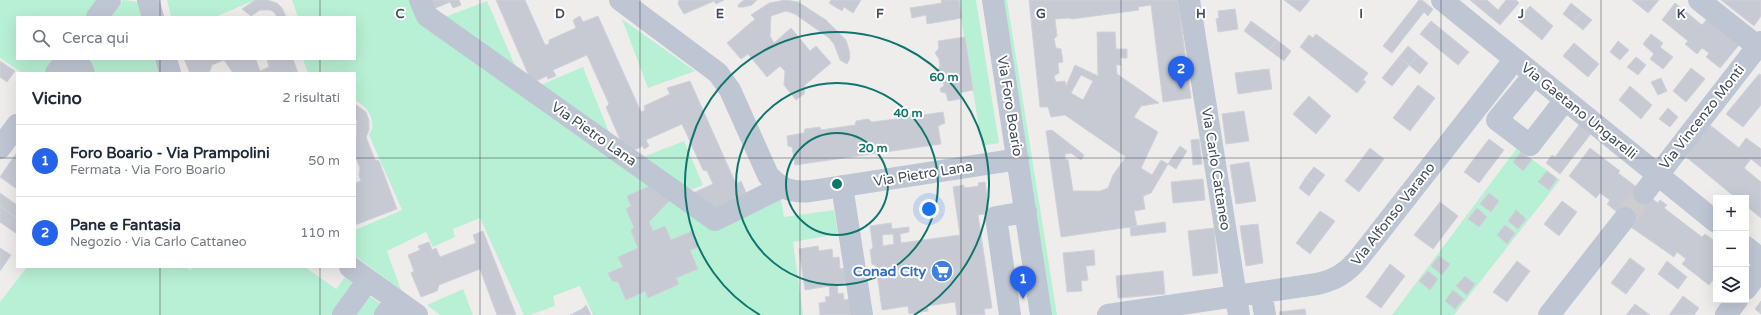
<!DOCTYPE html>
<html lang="it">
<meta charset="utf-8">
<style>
:root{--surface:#fff;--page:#f6f6f7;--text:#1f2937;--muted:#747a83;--line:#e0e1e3;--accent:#2563eb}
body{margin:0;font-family:"Varela Round",sans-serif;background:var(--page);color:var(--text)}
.controls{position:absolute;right:12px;bottom:12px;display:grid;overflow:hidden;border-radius:0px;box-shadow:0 4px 16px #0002}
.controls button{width:36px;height:36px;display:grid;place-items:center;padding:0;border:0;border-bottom:1px solid var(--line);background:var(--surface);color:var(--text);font:20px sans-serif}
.you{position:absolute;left:929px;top:209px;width:14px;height:14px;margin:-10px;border:3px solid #fff;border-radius:50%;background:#1a73e8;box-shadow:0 0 0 6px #1a73e833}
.badge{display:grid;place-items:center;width:26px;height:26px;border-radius:50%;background:var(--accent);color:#fff;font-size:13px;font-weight:700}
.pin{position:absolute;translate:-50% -33px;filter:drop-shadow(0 1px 2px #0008)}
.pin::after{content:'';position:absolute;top:21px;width:14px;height:12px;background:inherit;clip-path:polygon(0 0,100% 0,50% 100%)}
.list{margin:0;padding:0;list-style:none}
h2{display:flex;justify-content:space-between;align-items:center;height:52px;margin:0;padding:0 16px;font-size:17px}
h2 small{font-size:13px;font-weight:400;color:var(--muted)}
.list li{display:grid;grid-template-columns:26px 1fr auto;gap:12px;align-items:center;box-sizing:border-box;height:72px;padding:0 16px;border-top:1px solid var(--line)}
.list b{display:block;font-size:15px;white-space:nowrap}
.list p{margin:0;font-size:13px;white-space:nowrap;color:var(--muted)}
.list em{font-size:13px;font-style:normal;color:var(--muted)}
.icon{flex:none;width:22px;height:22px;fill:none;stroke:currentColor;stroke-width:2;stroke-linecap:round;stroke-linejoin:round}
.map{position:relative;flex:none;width:1761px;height:315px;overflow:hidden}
.search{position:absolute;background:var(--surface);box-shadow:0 4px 16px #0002;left:16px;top:16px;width:340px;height:44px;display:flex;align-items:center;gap:10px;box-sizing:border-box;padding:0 14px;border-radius:0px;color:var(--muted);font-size:15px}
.panel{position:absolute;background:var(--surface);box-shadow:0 4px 16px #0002;left:16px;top:72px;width:340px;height:196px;border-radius:0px}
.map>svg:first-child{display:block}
</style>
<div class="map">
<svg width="1761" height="315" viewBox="0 0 1761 315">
<rect width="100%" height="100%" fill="#efedec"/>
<!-- green -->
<path fill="#b8f0d5" d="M0 0H100L88 17H17V59H57L47 73H22L0 58Z
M123 0 139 2 143 17H109Z
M167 0H255L215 17H171Z
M292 0H424L432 22 487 1 526 91 583 67 622 165 684 141 703 185 683 193 781 199 784 217 834 210 838 234 793 242 803 315H593L580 286 553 296 555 306 530 315H524L480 218 453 229 455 237 433 247 426 232 387 251 401 290 355 256V230L402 210 369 135C378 123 367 104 355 101V73H308L303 59H355V17H298Z
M958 0H976L999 143 982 146Z
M998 0H1007L1057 315H1047Z
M622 19 695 71 648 88Z
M82 59H154L158 73H97L83 62Z
M1517 148 1560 180 1454 315H1392Z
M27 267H186L190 270 193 267H305L336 289 345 277 357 286 336 315H0V302Z
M463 289 473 315H440L427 305Z
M370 296 385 307 379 315H356Z"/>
<!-- building -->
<path fill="#c8cad3" stroke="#d0d1d9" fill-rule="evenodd" d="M255 0H267L277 3 282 8 286 17H277L274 12 270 10H260L251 16 242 9Z
M427 0H459L461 5 453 8 450 2 431 10Z
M496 0H525L545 45 549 44V40L576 28 573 20 580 16 583 22 598 16 641 112 645 110 644 106 670 94 667 88 690 81 736 184 741 181 747 195 707 212 693 193 713 184 707 171 703 170 682 124 646 140 649 146 644 149 643 146 630 152 622 144 606 107 609 104 587 55 553 70 556 76 548 79 547 76 532 83Z
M679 0H724L716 4 714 1 684 14 678 4Z
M744 0H757L752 5 744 7H738L739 4Z
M786 0 798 2 826 20 846 40 849 50 850 58 847 64 840 60 834 44 829 38 795 14 786 11 771 16 770 36 774 43 791 28 810 51 816 46 831 63 805 85 804 94 796 100 784 85 785 71 780 66 767 77 748 54 741 59 727 43 755 19 751 15 769 3Z
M831 0H861L853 13 844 7 842 11 829 3Z
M941 0H959L962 18 927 24 926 15 912 18 910 8 942 3Z
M1029 0H1178L1191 98 1163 102 1151 5 1138 7 1139 10 1072 19 1069 18 1055 19 1057 36 1054 39 1056 48 1061 49 1063 62 1058 63 1059 73 1054 76 1056 82 1065 81 1066 86 1075 65 1098 76 1097 32H1115L1116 49H1127V58H1120L1121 65H1116L1117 74 1159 103 1141 106 1134 117 1158 132 1141 168 1152 175 1161 160 1168 164 1151 193 1143 196 1145 209 1134 211 1137 226 1061 237 1046 131 1052 130 1084 155 1081 160 1071 153 1065 154V159L1068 160 1073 191H1100L1108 188 1113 175 1126 157 1065 115 1051 117 1048 107H1040ZM1081 75 1093 81 1083 100 1071 93Z
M1284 0H1310L1300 12Z
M1419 0H1422L1433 9 1428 16 1424 12 1392 53 1383 46Z
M1470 0H1487L1498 10 1506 0H1516L1519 3 1500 25Z
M1632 0H1659L1648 13Z
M1721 0H1761V16L1754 26Z
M1571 3 1582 12 1573 22 1563 14Z
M1675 3 1702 25 1707 19 1739 45 1720 68 1706 57 1709 53 1702 48 1697 54 1685 44 1688 41 1662 20Z
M1530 6 1553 26 1542 40 1518 20Z
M1235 9 1238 29 1218 32 1216 19 1219 18 1218 11Z
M1582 12 1592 20 1583 30 1573 22Z
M1251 21 1277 40 1269 50 1244 31Z
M1431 21 1469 52 1458 65 1420 34Z
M1316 34 1368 73 1363 80 1366 82 1357 93 1300 47 1309 35 1313 38Z
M1651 34 1663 43 1660 47 1673 57 1663 69 1650 59 1654 54 1643 44Z
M965 37 973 90 959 93 960 99 948 101 946 93 941 92 940 89 944 85 943 79 937 74V71L940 66 939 59 935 53 939 48 938 41Z
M1277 40 1291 51 1284 61 1269 50Z
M1618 41 1629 50 1620 60 1610 52Z
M1574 43 1599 64 1588 77 1563 56Z
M1408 46 1418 55 1409 65 1399 57Z
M1418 55 1428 63 1420 74 1409 65Z
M1399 57 1409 65 1392 86 1382 78Z
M1636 57 1646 65 1638 75 1627 67Z
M184 59H249L256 60 260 71 269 67 267 59H293L298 73H233L224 60 212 65 209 73H190Z
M0 61 15 71 7 82 0 77Z
M1691 68 1705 79 1686 102 1673 91Z
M1269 69 1272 89 1238 94 1235 73Z
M1759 74 1761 75V105L1743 127 1726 114Z
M1661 78 1667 91 1658 95 1651 82Z
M1418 85 1435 98 1410 131 1393 118Z
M1630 86 1652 105 1641 119 1619 100Z
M1309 96 1331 116 1316 134 1293 114Z
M355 104 366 112 369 121V130L366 137 375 160 379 161 397 209 355 225V183L361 181 359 175 360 168 355 155 357 121 355 117Z
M1668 108 1678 117 1670 127 1659 119Z
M1244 111 1249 141 1226 144 1222 114Z
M919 112 924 115 943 112 945 123 938 126 941 144 795 165 792 147 788 146 787 136 804 133 805 129 820 127 821 130 855 125 856 121 868 119 872 122 904 118 905 114Z
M1581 122 1593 131 1560 174 1546 163 1552 155 1555 157Z
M1710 125 1739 148 1746 138 1761 149V167L1751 159 1744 168 1761 182V218L1746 206V198H1736L1685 156Z
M1199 139 1202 164 1193 165 1191 140Z
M1489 139 1504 150 1479 183 1464 172Z
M1180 146 1187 151 1176 169 1168 164Z
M1370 148 1384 159 1359 192 1345 181Z
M1590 148 1620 171 1618 173 1658 203 1660 200 1667 205 1664 208 1702 237 1705 234 1716 242V276L1709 285 1682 264 1686 259 1677 252 1674 257 1625 223 1627 220 1607 204 1610 200 1600 193 1596 198 1569 176Z
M17 152V189L0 177Z
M1521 152 1532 160 1523 171 1513 162Z
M1249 162 1256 201 1236 204 1230 165Z
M1314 167 1325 175 1317 185 1306 177Z
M1547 171 1557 179 1549 190 1538 182Z
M1306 177 1317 185 1309 196 1299 188Z
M1203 179 1205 200 1173 203 1171 182Z
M985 182 989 213 978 215 992 308 984 309 985 315H957L955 302 927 306 928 311 909 314 908 306 882 310 876 266 872 264 870 250 873 248 870 226 891 223 892 229 909 227V232L900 234 901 243 960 235 953 187 964 185V188L979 186 978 183ZM893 234 894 244 883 246 882 235Z
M650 186 674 196 649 222 653 231 665 226 671 240 692 231 699 247 690 250 698 269 676 278 679 284 648 298 645 291 626 300 618 282 612 281 608 273 623 267 618 257 638 248 631 231 634 227 626 209 631 206 627 196Z
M0 193 17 205V218L0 206Z
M1489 193 1499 201 1491 212 1480 204Z
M1562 201 1577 212 1559 236 1544 224Z
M1440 202 1458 216 1433 249 1414 235Z
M0 206 17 218V234L0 222Z
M1477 208 1487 217 1479 227 1468 219Z
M1516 210 1526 219 1518 229 1508 221Z
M1320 211 1335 221 1310 254 1296 243Z
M1165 222 1166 232 1131 236 1130 227Z
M1258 224 1263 263 1246 266 1240 226Z
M1505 225 1515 233 1507 244 1497 235Z
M1214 228 1218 273 1193 276 1188 231Z
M483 231 516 315H497L480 269 439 285 437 291 421 297 411 273 414 271 408 255 420 250 418 246 429 242 432 250 436 248 440 257 476 243 473 235Z
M818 246 819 251 832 249 833 258 839 257 840 269 845 268 847 282 837 284 838 294 843 293 844 300 852 299 854 315H820L819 303 826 302 825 297 830 296 829 286 805 290 799 249Z
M0 248 11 255 0 271Z
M1094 250 1095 265 1086 266 1088 280 1081 281 1082 291 1067 292 1063 253Z
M1439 256 1450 264 1442 275 1431 266Z
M1630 258 1645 269 1626 294 1611 283Z
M1517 261 1530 271 1507 302 1493 292Z
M1667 261 1687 277 1678 289 1658 274Z
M1390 264 1405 276 1381 308 1366 297Z
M1163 271 1165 294 1118 298 1116 276Z
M1428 271 1438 279 1430 290 1419 281Z
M1465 276 1475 284 1467 295 1456 286Z
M1453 290 1464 299 1455 309 1445 301Z
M1683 296 1699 308 1694 315H1669Z
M1761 301V314L1755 309Z
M1635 304 1650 315H1626Z
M586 305 591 315H570L582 309Z
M1305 309 1306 315H1280L1279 312Z"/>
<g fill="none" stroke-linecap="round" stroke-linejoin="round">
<!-- minor-tunnel -->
<path stroke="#cdcdcf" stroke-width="22" stroke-dasharray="22 11" stroke-linecap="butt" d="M1625 218 1644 193"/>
<!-- minor -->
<path stroke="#bfc6d3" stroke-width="22" d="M148 0 153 17
M420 0 427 16 715 220 782 187
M620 0 718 73 730 90 768 175C780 189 792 193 811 191L1018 159
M993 0 1041 315
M1189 0 1239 315
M1442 0 1716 222
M1699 0 1761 49
M97 17 110 0
M77 59 84 73
M166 59 170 73
M56 73 67 59
M1534 75 1497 120 1530 145 1565 100
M0 148 17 125
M842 186 862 315
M1644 193 1761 42
M1746 247 1761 259
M350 267 417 315
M1746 289 1761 269
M1261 293 1265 315
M343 315 368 280
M385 315 396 300
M1010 315 996 217 1026 212
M1108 315 1317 284C1335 280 1347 273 1359 258L1515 59
M1549 315 1625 218
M1726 315 1737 300"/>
</g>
<!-- grid -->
<path fill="none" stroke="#444d5a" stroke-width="1" stroke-opacity="0.55" d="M160 0V17M320 0V17M480 0V315M640 0V315M800 0V315M961 0V315M1121 0V315M1281 0V315M1441 0V315M1601 0V315M160 59V73M320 59V73M0 158H17M355 158H1761M160 267V315M320 267V315"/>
<!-- distance rings -->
<g fill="none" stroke="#0f766e" stroke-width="2">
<circle cx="837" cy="184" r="51"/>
<circle cx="837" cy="184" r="101"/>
<path d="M760 315A152 152 0 1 1 914 315"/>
</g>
<!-- icons -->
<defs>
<g id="supermarket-disc" transform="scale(1.15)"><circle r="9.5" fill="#3f7fe0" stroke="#fff"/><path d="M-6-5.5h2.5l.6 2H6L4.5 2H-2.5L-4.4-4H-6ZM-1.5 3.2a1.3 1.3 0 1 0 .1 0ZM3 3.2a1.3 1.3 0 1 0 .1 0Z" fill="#fff"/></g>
</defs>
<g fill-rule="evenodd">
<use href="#supermarket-disc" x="942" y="271"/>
</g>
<g text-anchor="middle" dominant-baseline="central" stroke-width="4" stroke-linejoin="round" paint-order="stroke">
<!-- street labels -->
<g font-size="14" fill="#444d5a" stroke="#fff">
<text transform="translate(1010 106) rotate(81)">Via Foro Boario</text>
<text transform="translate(1579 111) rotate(39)">Via Gaetano Ungarelli</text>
<text transform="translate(1702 117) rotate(-52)">Via Vincenzo Monti</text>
<text transform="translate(594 134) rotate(35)">Via Pietro Lana</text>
<text transform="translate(1216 169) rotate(81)">Via Carlo Cattaneo</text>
<text transform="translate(923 174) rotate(-9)">Via Pietro Lana</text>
<text transform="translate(1393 214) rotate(-52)">Via Alfonso Varano</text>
</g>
<!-- shop labels -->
<g font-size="14" font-weight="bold" fill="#366cbe" stroke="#fff" text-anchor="end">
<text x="926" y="271">Conad City</text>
</g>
</g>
<g font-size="13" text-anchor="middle" font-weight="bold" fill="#444d5a" stroke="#fff" stroke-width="4" stroke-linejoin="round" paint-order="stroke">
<text x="400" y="18">C</text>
<text x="560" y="18">D</text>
<text x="720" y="18">E</text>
<text x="880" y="18">F</text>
<text x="1041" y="18">G</text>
<text x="1201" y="18">H</text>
<text x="1361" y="18">I</text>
<text x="1521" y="18">J</text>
<text x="1681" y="18">K</text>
</g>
<circle cx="837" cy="184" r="6" fill="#0f766e" stroke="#fff" stroke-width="2"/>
<g font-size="12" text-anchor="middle" font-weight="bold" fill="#0f766e" stroke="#fff" stroke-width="4" stroke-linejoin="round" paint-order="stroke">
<text x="944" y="81">60 m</text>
<text x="908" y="117">40 m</text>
<text x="873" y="152">20 m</text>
</g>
</svg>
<div class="controls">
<button>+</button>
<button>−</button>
<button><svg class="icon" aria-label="layers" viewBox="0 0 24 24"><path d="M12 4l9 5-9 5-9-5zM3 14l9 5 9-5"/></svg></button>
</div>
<div class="you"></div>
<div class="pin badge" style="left:1023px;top:299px">1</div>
<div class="pin badge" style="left:1181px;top:89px">2</div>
<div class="search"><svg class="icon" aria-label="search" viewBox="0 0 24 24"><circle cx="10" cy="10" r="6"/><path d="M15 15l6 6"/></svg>Cerca qui</div>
<section class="panel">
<h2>Vicino<small>2 risultati</small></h2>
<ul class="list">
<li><span class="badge">1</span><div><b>Foro Boario - Via Prampolini</b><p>Fermata · Via Foro Boario</p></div><em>50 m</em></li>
<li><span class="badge">2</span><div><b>Pane e Fantasia</b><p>Negozio · Via Carlo Cattaneo</p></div><em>110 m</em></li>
</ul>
</section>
</div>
